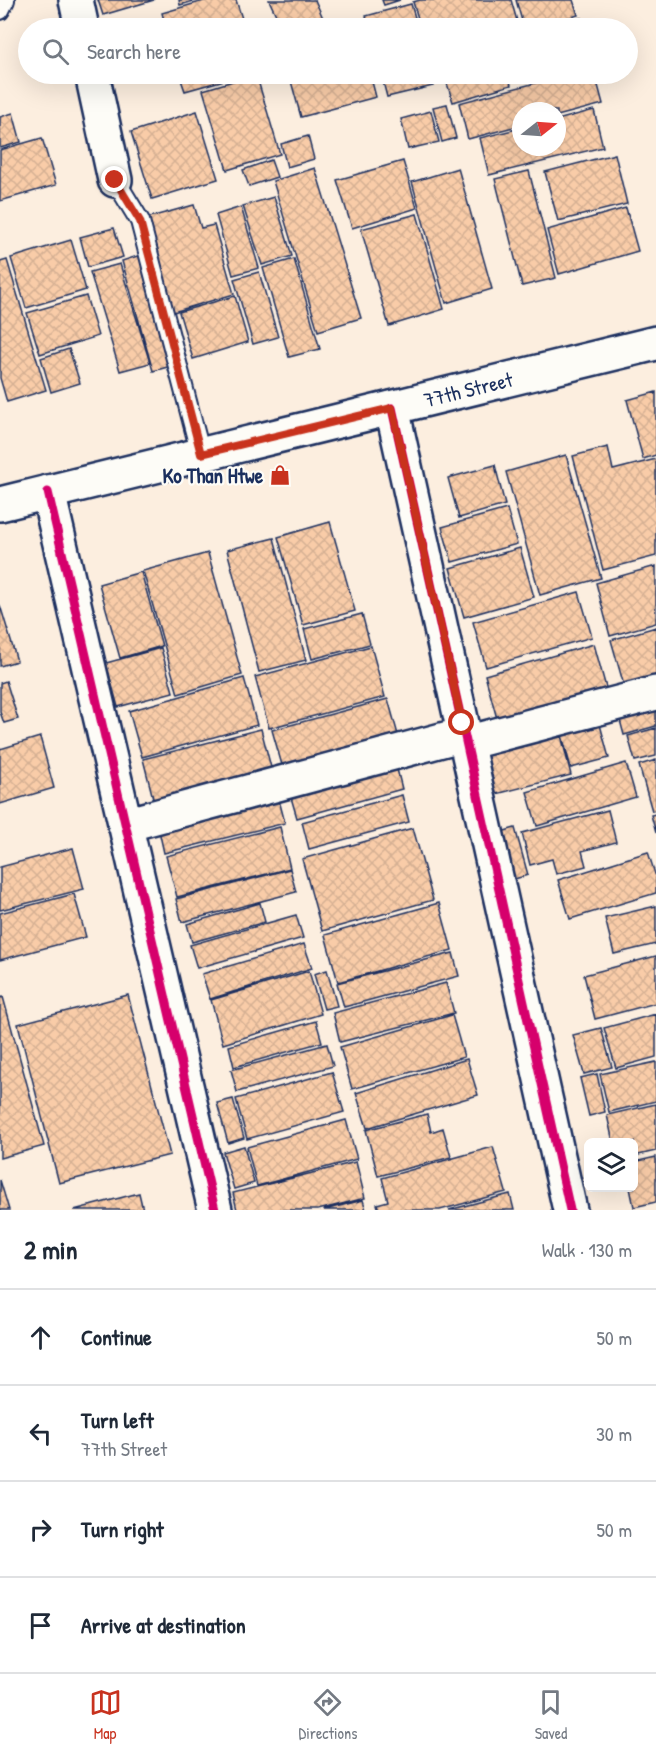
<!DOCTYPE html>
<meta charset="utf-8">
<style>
:root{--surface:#fff;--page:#f6f6f7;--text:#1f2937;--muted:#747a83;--line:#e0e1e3;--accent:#c8321e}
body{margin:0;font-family:"Patrick Hand",sans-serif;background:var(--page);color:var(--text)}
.controls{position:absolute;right:18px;bottom:18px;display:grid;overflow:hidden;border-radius:9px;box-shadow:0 6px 24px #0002}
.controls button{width:54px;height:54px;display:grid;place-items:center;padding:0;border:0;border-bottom:2px solid var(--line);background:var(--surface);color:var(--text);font:30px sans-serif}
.compass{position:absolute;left:512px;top:102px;width:54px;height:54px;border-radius:50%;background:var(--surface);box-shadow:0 6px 24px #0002;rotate:73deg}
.stop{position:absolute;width:18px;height:18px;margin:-14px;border:4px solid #c8321e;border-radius:50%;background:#fff}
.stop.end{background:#c8321e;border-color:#fff;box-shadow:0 2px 6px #0008}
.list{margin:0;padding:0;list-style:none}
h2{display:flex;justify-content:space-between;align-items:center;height:78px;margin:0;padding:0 24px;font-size:26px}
h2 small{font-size:20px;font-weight:400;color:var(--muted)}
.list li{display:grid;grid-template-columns:39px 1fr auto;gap:18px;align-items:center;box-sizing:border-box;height:96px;padding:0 24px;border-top:2px solid var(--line)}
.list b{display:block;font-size:22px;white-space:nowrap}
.list p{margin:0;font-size:20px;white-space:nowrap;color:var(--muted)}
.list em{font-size:20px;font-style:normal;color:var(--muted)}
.icon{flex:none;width:33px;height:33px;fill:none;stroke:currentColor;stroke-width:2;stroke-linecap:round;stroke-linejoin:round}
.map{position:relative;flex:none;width:656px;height:1210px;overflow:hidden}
.search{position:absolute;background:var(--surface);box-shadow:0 6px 24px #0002;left:18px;right:18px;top:18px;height:66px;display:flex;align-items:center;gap:15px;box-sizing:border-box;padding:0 21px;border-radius:33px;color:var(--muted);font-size:22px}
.sheet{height:462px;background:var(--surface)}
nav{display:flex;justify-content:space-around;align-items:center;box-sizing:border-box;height:84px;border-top:2px solid var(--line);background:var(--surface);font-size:16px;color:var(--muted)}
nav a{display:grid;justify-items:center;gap:3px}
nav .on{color:var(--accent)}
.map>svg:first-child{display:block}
</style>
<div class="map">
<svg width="656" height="1210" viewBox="0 0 656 1210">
<defs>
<pattern id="building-cross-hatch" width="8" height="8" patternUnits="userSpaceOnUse" patternTransform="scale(1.5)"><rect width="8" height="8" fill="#f9cca8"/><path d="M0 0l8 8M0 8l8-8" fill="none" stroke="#d5b093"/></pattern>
</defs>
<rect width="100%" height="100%" fill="#fceedf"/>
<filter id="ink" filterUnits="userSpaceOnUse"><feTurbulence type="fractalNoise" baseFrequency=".0167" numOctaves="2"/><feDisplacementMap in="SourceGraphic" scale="12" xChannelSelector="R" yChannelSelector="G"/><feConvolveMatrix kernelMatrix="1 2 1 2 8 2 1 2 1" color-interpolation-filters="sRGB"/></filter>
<g filter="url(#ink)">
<!-- building -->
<path fill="url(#building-cross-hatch)" stroke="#1b2f5e" stroke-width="1.5" d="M98 0H154L103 15Z
M179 0H197L180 5Z
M207 0H236L245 28H166L162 13Z
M269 0H315L323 18 299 28H282Z
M382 0H400L384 5Z
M420 0H511L519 28H421L413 2Z
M516 0H573L578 15 532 28H524Z
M411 4 418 28H369L366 16Z
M581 18 584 28H541Z
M179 74H246L185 91Z
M256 74 280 154 227 170 203 90Z
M289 74H370L376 97 301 117Z
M381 74H429L433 86 387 97Z
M444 74H508L511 85 453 102Z
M570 74H595L603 104 557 116V111H521V125L468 139 459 103Z
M447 104 456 138 442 142 433 107Z
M594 110 603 147 489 175 480 138 521 128V147H557V120Z
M197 111 218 179 152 199 131 132Z
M431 111 439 142 408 149 401 119Z
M13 113 21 142 0 148V117Z
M308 136 314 159 287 167 281 144Z
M42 138 56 185 0 201V150Z
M615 154 627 204 558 221 545 172Z
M271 160 277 177 249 186 243 170Z
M403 161 417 208 352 228 337 180Z
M315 168 361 318 318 331 273 181Z
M458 168 492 289 446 303 412 182Z
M529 171 556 278 522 286 495 179Z
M274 197 292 256 262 265 243 206Z
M194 205 201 228 214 225 234 294 170 313 143 219Z
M241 207 259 268 233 275 216 215Z
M626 208 638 251 559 274 547 230Z
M417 214 444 309 389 326 361 229Z
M114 228 123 257 88 267 80 237Z
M71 240 86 290 26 308 11 258Z
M144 254 175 365 153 371 122 261Z
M294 259 320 349 289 357 263 268Z
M7 260 46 390 7 402 0 378V262Z
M120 264 150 363 120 371 90 272Z
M259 272 278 337 253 344 234 279Z
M86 296 98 336 40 354 27 313Z
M235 296 248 342 193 359 179 312Z
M69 349 80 383 51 392 41 358Z
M656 392V455L643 459 627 400Z
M608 447 613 470 656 459V556L603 570 573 456Z
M566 455 601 578 540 595 506 472Z
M495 465 505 505 459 518 448 478Z
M507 509 517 544 452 562 442 527Z
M330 522 355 611 303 625 278 537Z
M274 538 306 660 259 672 227 550Z
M520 548 534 597 464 617 450 568Z
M208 553 242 675 178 694 143 571Z
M656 566V623L610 636 596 583Z
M141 572 162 646 120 658 99 584Z
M579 592 592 637 486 667 473 622Z
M0 605 17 661 0 666Z
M362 614 370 644 312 659 304 629Z
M656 627V680L625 689 611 640Z
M594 644 608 695 499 726 485 675Z
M371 646 385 697 269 728 255 677Z
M161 648 173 692 118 707 106 663Z
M244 678 257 725 142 757 129 711Z
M6 681 18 719 4 723 0 712V683Z
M656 698V726L624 735 617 709Z
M388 699 400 742 284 772 272 730Z
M598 717 609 758 571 768 560 728Z
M558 723 571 775 492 795 479 743Z
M656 728V756L635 761 628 736Z
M261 729 274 779 156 810 143 759Z
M40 737 54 788 0 804V749Z
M656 760V810L652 811 639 765Z
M626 763 636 797 537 826 527 792Z
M396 765 402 789 297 818 290 794Z
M402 795 409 822 309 849 302 822Z
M278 796 285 823 164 853 158 826Z
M608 810 616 842 582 851 586 866 556 874 552 859 530 865 522 833Z
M656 814V833L651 815Z
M280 827 290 868 177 897 166 856Z
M413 828 433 900 322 931 302 859Z
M515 828 528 875 508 881 494 834Z
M73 848 84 889 0 910V867Z
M648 852 656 877V893L570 919 558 880Z
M290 869 296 892 182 922 176 899Z
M74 894 86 937 0 960V913Z
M260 903 265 922 192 942 187 924Z
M439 903 452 950 338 982 325 935Z
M656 906V944L614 954 605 918Z
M296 915 303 938 197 968 190 945Z
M304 944 312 968 210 999 202 974Z
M453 953 459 976 344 1007 337 983Z
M656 956V1003L595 1019 584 975Z
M327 970 337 1006 324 1009 314 974Z
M309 971 321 1014 223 1044 211 1000Z
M446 983 454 1013 340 1042 333 1013Z
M128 995 170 1155 59 1183 18 1024Z
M3 997 44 1146 0 1158V998Z
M656 1014V1057L616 1068 604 1028Z
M452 1015 464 1057 352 1089 340 1047Z
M316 1021 322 1042 234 1067 229 1046Z
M601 1028 612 1067 584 1074 573 1035Z
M327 1044 333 1066 237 1092 231 1070Z
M467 1059 478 1095 367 1128 356 1093Z
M656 1062V1101L609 1112 600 1074Z
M332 1072 344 1112 247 1139 236 1099Z
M597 1074 605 1112 589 1116 580 1078Z
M233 1099 244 1138 228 1143 217 1103Z
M656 1104V1151L634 1156V1142H613L607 1115Z
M427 1114 431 1132 443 1128 451 1157 378 1176 366 1130Z
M346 1120 357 1159 257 1186 247 1147Z
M244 1146 254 1183 234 1189 223 1152Z
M493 1147 506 1192 440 1210H379L377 1204 388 1201 382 1178Z
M656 1157V1202L634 1207 630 1188H634V1162Z
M356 1162 365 1198 318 1210H237L233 1193Z
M0 1180 9 1210H0Z
M139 1193 143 1210H74Z
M510 1194 514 1210H449Z
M363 1200 366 1210H324Z"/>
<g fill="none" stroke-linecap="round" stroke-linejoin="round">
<!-- lane casing -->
<g stroke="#1b2f5e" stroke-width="22">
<path id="lane" d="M0 10 5 0
M115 180 140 221 201 455"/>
</g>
<!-- street casing -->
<g stroke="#1b2f5e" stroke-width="38">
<path id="street" d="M76 0 82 28
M92 74 115 180
M392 408 570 1210
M48 492 215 1210
M466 743 656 693
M125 825 464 734"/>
</g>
<!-- secondary casing -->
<g stroke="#1b2f5e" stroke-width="38">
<g id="secondary">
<path id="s1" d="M0 504 656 343"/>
</g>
</g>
<!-- lane -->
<use href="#lane" stroke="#fdfcf7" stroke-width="18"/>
<!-- street -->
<use href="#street" stroke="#fdfcf7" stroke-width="33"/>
<!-- secondary -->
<use href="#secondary" stroke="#fdfcf7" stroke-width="33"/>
<!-- cycleway casing -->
<g stroke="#fdfcf7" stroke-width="13">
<path id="cycleway" d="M392 408 570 1210
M48 492 215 1210"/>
</g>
<!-- cycleway -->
<use href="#cycleway" stroke="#d6006c" stroke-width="9"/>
</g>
</g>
<g fill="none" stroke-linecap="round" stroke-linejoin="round" filter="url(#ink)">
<!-- route -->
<path stroke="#c8321e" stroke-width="8" d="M115 180 140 221 201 454 392 408 462 723"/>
</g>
<!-- icons -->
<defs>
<g id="shop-bare" transform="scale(1.62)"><path d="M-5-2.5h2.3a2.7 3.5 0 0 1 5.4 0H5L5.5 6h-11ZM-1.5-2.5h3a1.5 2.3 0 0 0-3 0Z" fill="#c8321e" stroke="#fdfcf7" stroke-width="2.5" paint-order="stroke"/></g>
</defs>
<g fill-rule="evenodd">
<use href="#shop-bare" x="280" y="475"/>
</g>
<g text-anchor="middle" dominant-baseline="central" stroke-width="4.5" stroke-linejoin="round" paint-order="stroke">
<!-- street labels -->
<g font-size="21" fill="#1b2f5e" stroke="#fdfcf7">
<text stroke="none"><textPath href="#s1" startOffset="482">77th Street</textPath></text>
</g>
<!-- poi labels -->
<g font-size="21" font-weight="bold" fill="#1b2f5e" stroke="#fdfcf7" text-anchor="end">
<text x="263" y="475">Ko Than Htwe</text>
</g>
</g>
</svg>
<div class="controls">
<button><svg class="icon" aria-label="layers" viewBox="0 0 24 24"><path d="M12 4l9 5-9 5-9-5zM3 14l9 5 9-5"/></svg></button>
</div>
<svg class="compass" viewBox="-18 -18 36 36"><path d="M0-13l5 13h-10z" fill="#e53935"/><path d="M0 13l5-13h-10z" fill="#747a83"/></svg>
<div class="stop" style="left:462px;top:723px"></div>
<div class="stop end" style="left:115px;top:180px"></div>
<div class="search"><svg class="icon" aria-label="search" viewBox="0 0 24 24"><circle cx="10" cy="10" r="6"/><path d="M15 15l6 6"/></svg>Search here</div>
</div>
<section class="sheet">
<h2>2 min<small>Walk · 130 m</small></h2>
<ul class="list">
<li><svg class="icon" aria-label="ahead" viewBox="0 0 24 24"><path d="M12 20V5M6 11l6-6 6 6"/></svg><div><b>Continue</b></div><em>50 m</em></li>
<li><svg class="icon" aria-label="left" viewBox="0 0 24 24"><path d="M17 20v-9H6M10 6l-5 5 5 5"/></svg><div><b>Turn left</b><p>77th Street</p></div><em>30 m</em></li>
<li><svg class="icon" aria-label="right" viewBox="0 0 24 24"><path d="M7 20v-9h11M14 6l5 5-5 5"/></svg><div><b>Turn right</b></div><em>50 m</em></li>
<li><svg class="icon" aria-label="arrive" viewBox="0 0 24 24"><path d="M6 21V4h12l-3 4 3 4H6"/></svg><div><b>Arrive at destination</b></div></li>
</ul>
</section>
<nav>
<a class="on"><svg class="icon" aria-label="map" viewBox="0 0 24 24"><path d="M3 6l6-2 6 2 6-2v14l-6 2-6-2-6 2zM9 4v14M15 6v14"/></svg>Map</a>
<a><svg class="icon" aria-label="directions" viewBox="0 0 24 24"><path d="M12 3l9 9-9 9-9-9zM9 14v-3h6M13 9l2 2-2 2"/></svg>Directions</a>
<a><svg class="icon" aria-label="saved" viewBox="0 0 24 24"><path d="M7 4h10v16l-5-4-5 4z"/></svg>Saved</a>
</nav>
